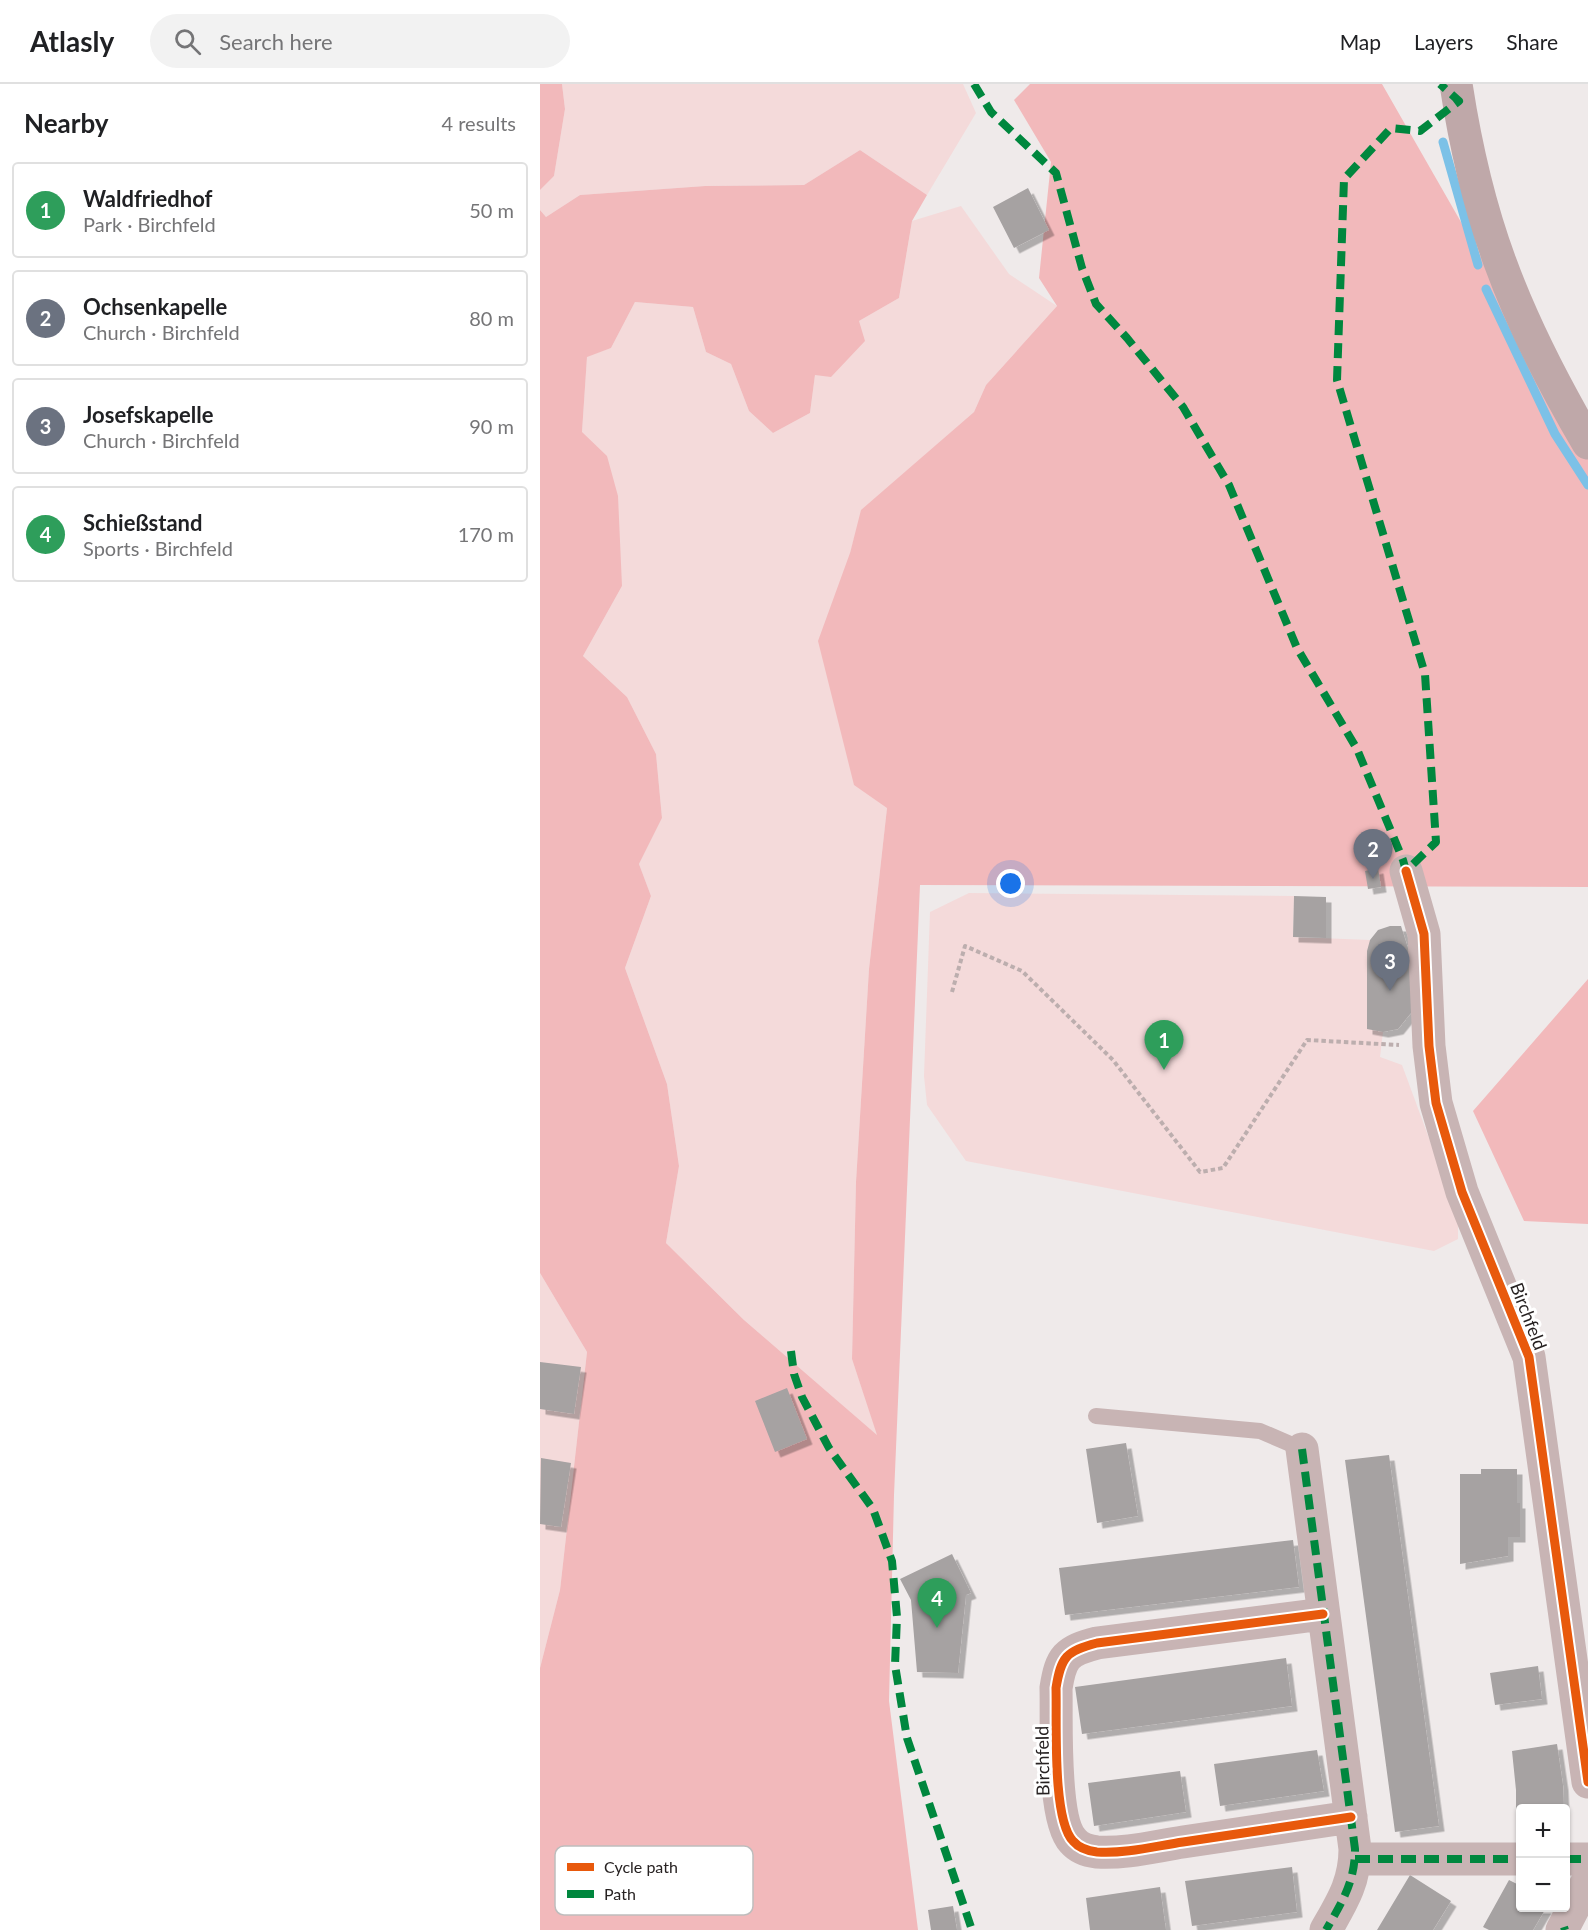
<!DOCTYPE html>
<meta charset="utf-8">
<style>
:root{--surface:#fff;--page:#f2f2f2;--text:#202124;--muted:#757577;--line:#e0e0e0;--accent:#6d6868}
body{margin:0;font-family:Lato,sans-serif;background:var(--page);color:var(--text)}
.controls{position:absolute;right:18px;bottom:18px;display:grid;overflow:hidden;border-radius:6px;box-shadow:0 2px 4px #0004}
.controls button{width:54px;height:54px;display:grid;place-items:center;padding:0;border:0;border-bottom:2px solid var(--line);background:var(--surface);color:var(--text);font:30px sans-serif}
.you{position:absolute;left:471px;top:800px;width:21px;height:21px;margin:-15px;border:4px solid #fff;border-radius:50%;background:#1a73e8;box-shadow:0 0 0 9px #1a73e833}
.badge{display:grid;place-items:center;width:39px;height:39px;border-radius:50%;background:var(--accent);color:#fff;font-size:20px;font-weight:700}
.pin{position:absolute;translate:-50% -50px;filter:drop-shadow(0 2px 3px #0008)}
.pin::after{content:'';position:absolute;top:32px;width:21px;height:18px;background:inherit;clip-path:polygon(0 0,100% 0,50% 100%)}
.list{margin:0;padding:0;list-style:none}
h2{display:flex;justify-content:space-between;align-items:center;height:78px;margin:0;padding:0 24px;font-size:26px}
h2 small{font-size:20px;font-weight:400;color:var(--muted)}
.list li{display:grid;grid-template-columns:39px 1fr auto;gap:18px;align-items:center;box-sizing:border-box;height:96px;margin:0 12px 12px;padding:0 12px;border:2px solid var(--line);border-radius:6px}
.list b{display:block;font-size:22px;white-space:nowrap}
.list p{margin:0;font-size:20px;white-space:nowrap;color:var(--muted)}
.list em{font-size:20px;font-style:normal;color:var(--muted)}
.icon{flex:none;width:33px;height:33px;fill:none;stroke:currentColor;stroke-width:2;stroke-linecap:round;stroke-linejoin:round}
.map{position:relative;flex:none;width:1048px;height:1846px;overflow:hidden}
header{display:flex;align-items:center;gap:36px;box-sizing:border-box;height:84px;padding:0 30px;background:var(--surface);border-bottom:2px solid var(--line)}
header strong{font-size:28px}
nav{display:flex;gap:33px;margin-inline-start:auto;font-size:21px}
.search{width:420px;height:54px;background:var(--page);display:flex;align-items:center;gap:15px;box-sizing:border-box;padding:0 21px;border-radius:33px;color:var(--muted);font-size:22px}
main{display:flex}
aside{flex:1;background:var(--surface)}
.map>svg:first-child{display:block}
</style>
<header>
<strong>Atlasly</strong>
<div class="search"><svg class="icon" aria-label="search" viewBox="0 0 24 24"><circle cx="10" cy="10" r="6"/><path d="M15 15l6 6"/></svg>Search here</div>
<nav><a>Map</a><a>Layers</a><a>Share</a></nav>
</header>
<main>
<aside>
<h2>Nearby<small>4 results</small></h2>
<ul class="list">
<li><span class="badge" style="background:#2e9e5b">1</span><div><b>Waldfriedhof</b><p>Park · Birchfeld</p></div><em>50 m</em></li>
<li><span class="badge" style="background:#6b7280">2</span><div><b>Ochsenkapelle</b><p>Church · Birchfeld</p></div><em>80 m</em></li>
<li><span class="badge" style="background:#6b7280">3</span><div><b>Josefskapelle</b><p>Church · Birchfeld</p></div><em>90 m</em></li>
<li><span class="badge" style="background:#2e9e5b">4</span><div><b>Schießstand</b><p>Sports · Birchfeld</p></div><em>170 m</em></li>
</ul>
</aside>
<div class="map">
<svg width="1048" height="1846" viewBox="0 0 1048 1846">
<defs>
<filter id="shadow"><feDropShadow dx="5.5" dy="5.5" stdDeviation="0" flood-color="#0004"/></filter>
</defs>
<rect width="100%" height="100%" fill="#efeaea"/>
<!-- green -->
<path fill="#f4dada" d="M22 0H423L436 29 387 111 320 66 264 101 165 102 40 111 6 133 0 126V106L14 92 25 25Z
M421 122 469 190 517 222 446 301 434 328 322 426 310 469 347 724 329 885 316 1098 312 1275 338 1352 204 1236 126 1159 139 1082 127 1000 85 884 111 812 99 780 122 734 116 670 87 613 43 572 82 502 42 348 47 272 71 264 95 218 153 223 166 268 191 280 209 327 233 349 270 329 275 291 319 237 359 214 372 137Z
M429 809 754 812 753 853 830 856 843 948 840 973 862 981 918 1133V1155L894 1167 426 1077 387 1021 384 992 390 828Z
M0 1189 47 1268 20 1506 0 1584Z"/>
<!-- forest -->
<path fill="#f2b9bb" d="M0 0H22L25 25 14 92 0 106Z
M490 0H842L1048 360V803L380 801 354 1411 349 1617 378 1846H0V1584L20 1506 47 1268 0 1189V126L6 133 40 111 165 102 264 101 320 66 387 111 372 137 359 214 319 237 325 257 291 293 275 291 270 329 233 349 209 327 191 280 166 268 153 223 95 218 71 264 47 273 42 348 67 372 78 412 82 502 43 572 87 613 116 670 122 734 99 780 111 812 85 884 127 1000 139 1082 126 1159 204 1236 337 1351 312 1275 316 1098 329 885 347 724 314 701 278 557 310 469 321 426 434 328 446 301 517 222 499 194 511 78 474 16Z
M1048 895V1140L984 1137 933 1027Z"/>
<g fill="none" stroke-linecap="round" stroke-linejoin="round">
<!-- stream -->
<path stroke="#7cc1e7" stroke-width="9" d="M903 58 938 181
M946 205 1015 350 1048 401"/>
</g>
<!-- building -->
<path fill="#a6a2a2" filter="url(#shadow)" d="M488 104 509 146 474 164 453 123Z
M838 784 841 803 828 805 825 787Z
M754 812 786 813V854L753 853Z
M850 842H861L868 864 872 894 871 929 858 945 843 948 827 945V867L830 856 838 846Z
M0 1278 41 1283 34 1330 0 1325Z
M247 1304 267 1355 235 1368 215 1317Z
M586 1359 598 1432 557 1439 546 1365Z
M849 1371 899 1742 855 1748 805 1376Z
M1 1374 31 1379 21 1443 0 1440Z
M941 1385H977V1419H980V1453H968V1472L920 1480V1390H941Z
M753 1456 759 1503 525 1531 519 1484Z
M412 1470 431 1509 426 1511 418 1589 377 1588 371 1516 360 1495Z
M746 1574 752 1622 542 1650 535 1603Z
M998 1582 1002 1615 955 1621 950 1589Z
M1017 1660 1023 1701 1024 1724H981V1737H976V1706L972 1667Z
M777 1666 784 1707 680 1722 674 1680Z
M640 1687 646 1728 554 1742 548 1699Z
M752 1783 757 1828 652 1842 645 1797Z
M870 1791 911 1817 893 1846H837Z
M969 1796 981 1802V1824H1006L993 1846H949L943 1843Z
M620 1803 626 1846H550L546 1814Z
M413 1822 417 1846H391L388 1826Z"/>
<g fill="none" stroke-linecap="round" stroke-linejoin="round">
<!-- path -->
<path stroke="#bcaeae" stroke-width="4" stroke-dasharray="4.5 3" stroke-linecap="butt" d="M412 908 425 862 482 887 573 976 660 1088 683 1084 767 956 859 961"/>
<!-- service -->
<path stroke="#c8b4b4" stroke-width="16" d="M556 1332 720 1347 762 1365"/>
<!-- minor -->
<path stroke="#c8b4b4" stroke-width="33" d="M866 787 884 850 889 962 896 1019 922 1108 989 1273 1048 1698
M762 1365 815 1765C815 1798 802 1818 786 1846
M783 1530 557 1559C526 1567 521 1573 516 1604 517 1637 512 1735 533 1757 539 1764 548 1767 557 1768 585 1770 616 1762 643 1758 699 1750 755 1741 811 1733
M815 1775H981
M1026 1775H1048
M1022 1846 1048 1796"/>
<!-- secondary -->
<path stroke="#bfa8a9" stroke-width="33" d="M916 0C925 59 939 121 960 178 983 241 1014 301 1048 359"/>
<!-- quiet -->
<path stroke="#00873e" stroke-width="8" stroke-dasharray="15 8" stroke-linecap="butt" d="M434 0 451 28 516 89 542 184 556 220 587 254 643 323 689 401 757 564 817 665 863 776 866 787 896 758 885 590 797 296 804 95 851 44 880 47 919 17 900 0
M251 1267 254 1290 262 1313 289 1364 333 1425 352 1477 357 1533 355 1581 367 1654 432 1846
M762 1365 815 1765C815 1798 802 1818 786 1846
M815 1775H981
M1026 1775H1048
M1024 1843 1025 1846"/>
<!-- cycleway casing -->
<g stroke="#fff" stroke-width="13">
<path id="cycleway" d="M866 787 884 850 889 962 896 1019 922 1108 989 1273 1048 1698
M783 1530 557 1559C526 1567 521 1573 516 1604 517 1637 512 1735 533 1757 539 1764 548 1767 557 1768 585 1770 616 1762 643 1758 699 1750 755 1741 811 1733"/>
</g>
<!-- cycleway -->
<use href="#cycleway" stroke="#e8590c" stroke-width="9"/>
</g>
<g text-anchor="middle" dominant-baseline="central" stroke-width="6" stroke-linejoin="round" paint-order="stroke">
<!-- street labels -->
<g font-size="18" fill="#272222" stroke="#fff">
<text transform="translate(989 1232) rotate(69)">Birchfeld</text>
<text transform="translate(502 1677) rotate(-91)">Birchfeld</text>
</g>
</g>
<!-- legend -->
<rect x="15" y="1762" width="198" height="69" rx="9" fill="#fff" stroke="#bebdbd" stroke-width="1.5"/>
<rect x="27" y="1779" width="27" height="8" fill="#e8590c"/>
<rect x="27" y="1806" width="27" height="8" fill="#00873e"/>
<g font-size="16" fill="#272222">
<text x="64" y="1789">Cycle path</text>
<text x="64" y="1816">Path</text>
</g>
</svg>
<div class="controls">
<button>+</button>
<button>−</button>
</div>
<div class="you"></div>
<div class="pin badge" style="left:624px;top:986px;background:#2e9e5b">1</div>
<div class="pin badge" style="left:833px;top:795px;background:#6b7280">2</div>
<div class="pin badge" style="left:850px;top:907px;background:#6b7280">3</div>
<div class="pin badge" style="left:397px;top:1544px;background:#2e9e5b">4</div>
</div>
</main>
